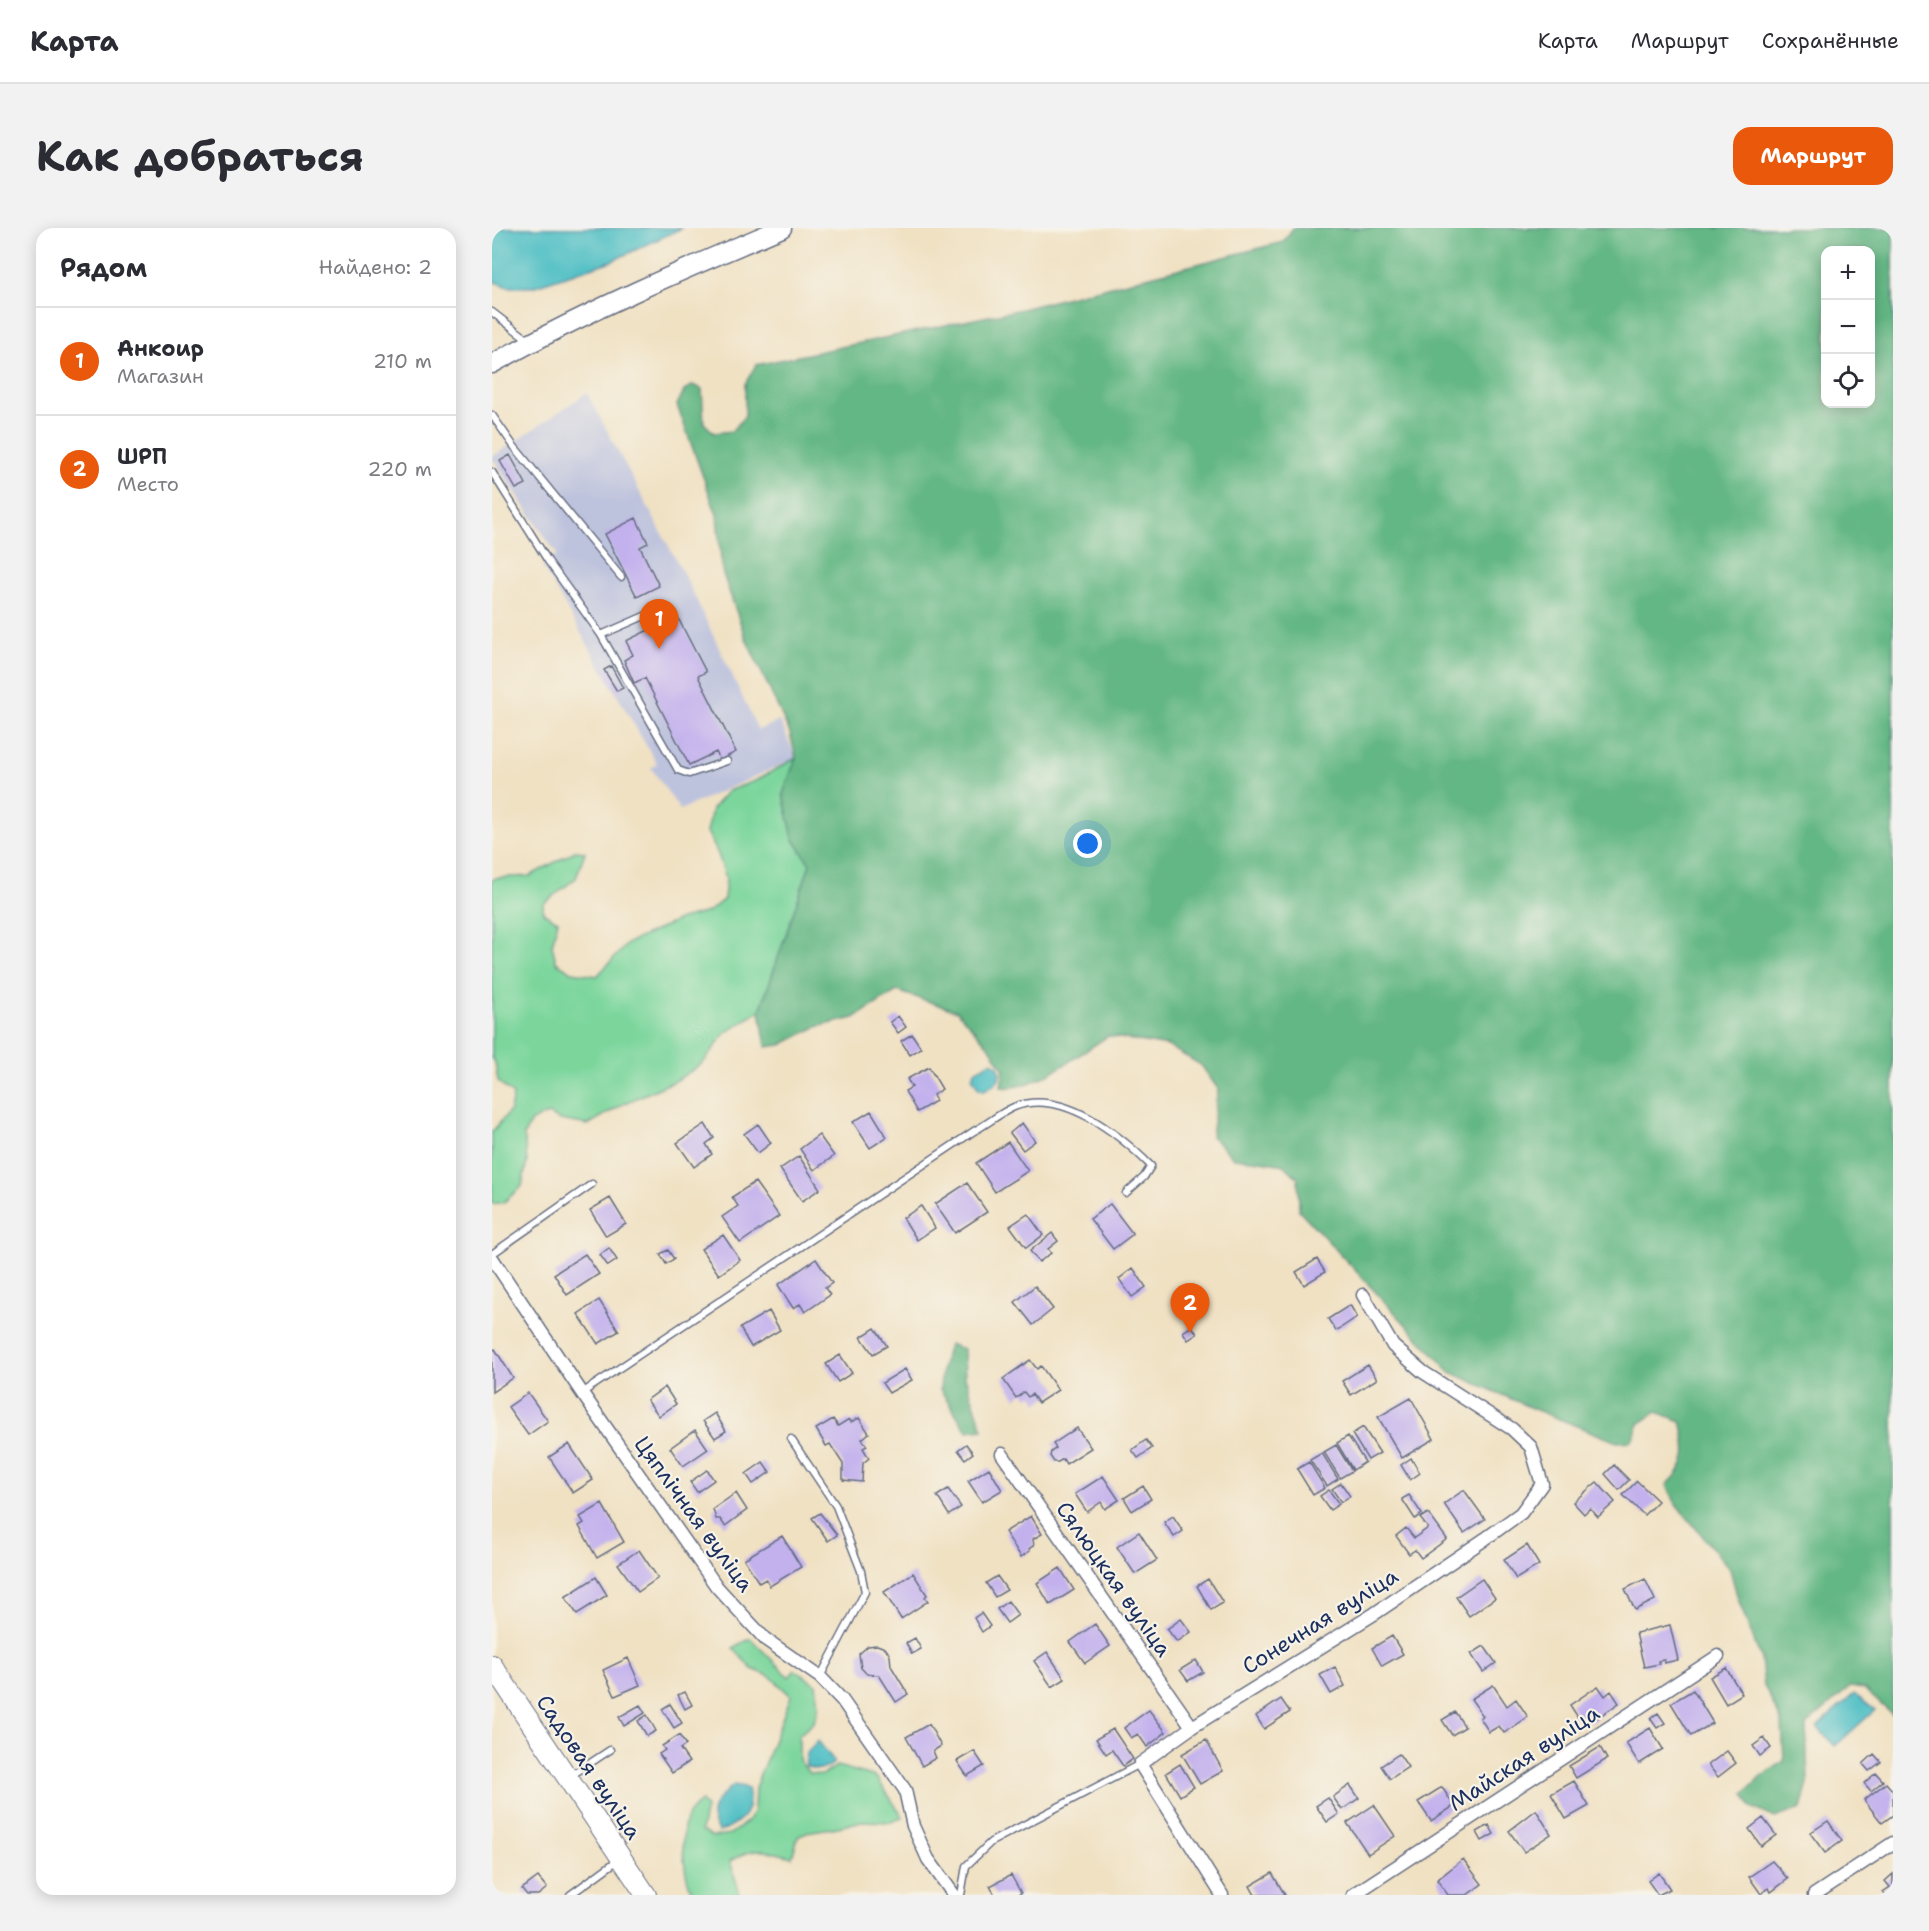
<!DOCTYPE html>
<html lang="ru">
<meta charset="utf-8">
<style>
:root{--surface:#fff;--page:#f2f2f3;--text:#2b2b33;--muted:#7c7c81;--line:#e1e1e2;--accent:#ea580c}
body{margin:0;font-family:"Shantell Sans",sans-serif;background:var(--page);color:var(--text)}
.controls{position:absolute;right:18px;top:18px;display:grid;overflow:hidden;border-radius:12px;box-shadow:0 3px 15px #0003}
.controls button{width:54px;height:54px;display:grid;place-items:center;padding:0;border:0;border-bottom:2px solid var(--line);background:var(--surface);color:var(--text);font:30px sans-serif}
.you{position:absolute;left:596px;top:616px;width:21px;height:21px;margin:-15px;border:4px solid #fff;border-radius:50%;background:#1a73e8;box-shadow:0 0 0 9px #1a73e833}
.badge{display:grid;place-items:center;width:39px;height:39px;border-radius:50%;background:var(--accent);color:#fff;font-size:20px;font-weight:700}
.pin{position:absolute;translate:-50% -50px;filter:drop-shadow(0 2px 3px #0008)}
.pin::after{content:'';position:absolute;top:32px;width:21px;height:18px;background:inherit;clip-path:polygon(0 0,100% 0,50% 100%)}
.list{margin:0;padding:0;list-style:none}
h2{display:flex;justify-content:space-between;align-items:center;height:78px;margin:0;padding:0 24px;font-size:26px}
h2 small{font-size:20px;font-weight:400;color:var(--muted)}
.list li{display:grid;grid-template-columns:39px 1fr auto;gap:18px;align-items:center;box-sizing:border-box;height:108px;padding:0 24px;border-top:2px solid var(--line)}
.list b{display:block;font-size:22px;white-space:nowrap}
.list p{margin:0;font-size:20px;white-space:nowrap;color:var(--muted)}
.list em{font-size:20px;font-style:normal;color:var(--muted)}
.icon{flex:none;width:33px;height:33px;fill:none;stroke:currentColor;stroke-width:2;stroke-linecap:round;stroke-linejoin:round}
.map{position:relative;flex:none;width:1401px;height:1667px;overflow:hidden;border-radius:18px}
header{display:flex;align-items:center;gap:36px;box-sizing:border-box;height:84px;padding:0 30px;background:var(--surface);border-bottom:2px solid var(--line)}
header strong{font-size:28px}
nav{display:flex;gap:33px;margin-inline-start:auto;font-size:21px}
.intro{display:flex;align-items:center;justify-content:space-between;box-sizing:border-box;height:144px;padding:0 36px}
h1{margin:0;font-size:42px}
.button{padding:15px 27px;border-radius:18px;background:var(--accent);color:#fff;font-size:21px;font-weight:700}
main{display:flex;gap:36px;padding:0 36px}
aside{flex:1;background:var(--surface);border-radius:18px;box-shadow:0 3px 15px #0003}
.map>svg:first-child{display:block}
</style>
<header>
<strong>Карта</strong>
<nav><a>Карта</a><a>Маршрут</a><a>Сохранённые</a></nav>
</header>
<div class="intro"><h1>Как добраться</h1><a class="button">Маршрут</a></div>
<main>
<aside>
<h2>Рядом<small>Найдено: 2</small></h2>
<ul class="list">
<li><span class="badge">1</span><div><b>Анкоир</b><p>Магазин</p></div><em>210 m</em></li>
<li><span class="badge">2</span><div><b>ШРП</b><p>Место</p></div><em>220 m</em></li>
</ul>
</aside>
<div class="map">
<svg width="1401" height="1667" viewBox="0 0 1401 1667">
<rect width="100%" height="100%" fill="#f7f3e8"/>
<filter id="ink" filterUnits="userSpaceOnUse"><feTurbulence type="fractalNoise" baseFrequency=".0167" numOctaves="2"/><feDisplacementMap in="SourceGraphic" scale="12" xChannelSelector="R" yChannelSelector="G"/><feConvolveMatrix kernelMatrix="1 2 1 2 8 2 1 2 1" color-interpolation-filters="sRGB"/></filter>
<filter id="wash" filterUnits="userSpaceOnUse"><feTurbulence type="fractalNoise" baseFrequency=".008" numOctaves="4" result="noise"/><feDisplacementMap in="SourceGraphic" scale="24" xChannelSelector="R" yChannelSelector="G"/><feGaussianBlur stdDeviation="1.35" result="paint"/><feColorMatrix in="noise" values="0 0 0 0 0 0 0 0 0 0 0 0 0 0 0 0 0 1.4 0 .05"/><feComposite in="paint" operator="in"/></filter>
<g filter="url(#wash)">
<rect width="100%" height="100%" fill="#f0e1c3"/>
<!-- industrial -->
<path fill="#bec3dd" d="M95 165 196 354 266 502 288 493 304 530 188 582 159 540 165 536 50 338 65 327 0 229Z"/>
<!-- green -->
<path fill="#7bd69c" stroke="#4b827d" stroke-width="1.5" d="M304 530 291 566 301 610 318 636 268 783 233 805 211 835 185 852 131 876 96 897 68 892 56 886 39 893 32 907 35 933 30 958 12 974 0 976V904L18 883 21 867 6 853 3 834 0 830V652L4 650 38 648 83 623 93 624 84 650 51 676V685L66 693 60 717 64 734 80 744 105 748 136 715 189 691 216 684 232 671 234 650 226 626 215 604 220 581 236 563 263 553Z
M258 1410 297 1449 303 1442 324 1456 327 1478 322 1494 307 1507V1532L317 1545 330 1547 345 1538 384 1549 411 1589 400 1594 370 1593 346 1599 314 1604 306 1609 300 1629C273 1622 263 1618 238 1633L248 1667H202C192 1651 186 1605 196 1587 199 1582 205 1577 209 1573L214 1580 209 1603 220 1609 238 1606 256 1593 262 1582 263 1560 299 1468 278 1448 260 1441 241 1420Z"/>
<!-- forest -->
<path fill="#64b784" stroke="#407371" stroke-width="1.5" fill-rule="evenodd" d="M801 0H1401V1487L1372 1461 1358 1459 1314 1497 1316 1556 1309 1581 1283 1590 1259 1579 1252 1566 1269 1549 1292 1533 1290 1495 1272 1457 1269 1431 1246 1371 1238 1341 1184 1276 1175 1257C1198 1236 1196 1221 1189 1193L1165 1184 1147 1196 1140 1213 1125 1214 1042 1181 958 1144 807 982 806 950 792 937 769 933 742 930 719 908 726 861 709 837 676 818 616 808C589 825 540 864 509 859L512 842 499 821 465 783 405 763 362 790 324 799 289 817 274 819 268 783 318 636 301 610 291 566 304 530 298 505 254 411 230 343 225 287 185 177 192 163 201 157 210 161 212 195 222 205 240 203 253 188V156L264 137 530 81 791 14ZM1378 22V176H1334V22Z
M457 1116 472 1121 473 1149 491 1201 475 1203 448 1161 450 1141Z"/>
<!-- water -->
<path fill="#50bfc5" stroke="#367792" stroke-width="1.5" d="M0 0H190L120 33 40 59H16L0 53Z
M499 834 506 838C511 852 505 856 492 862L487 861 480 849 484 842Z
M1362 1466 1383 1482 1343 1518 1325 1499Z
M326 1513 343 1534C333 1543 326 1543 314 1538 312 1526 317 1521 326 1513Z
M242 1557 256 1560C261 1586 248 1595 227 1604 211 1584 225 1570 242 1557Z"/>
<g id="blocks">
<!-- building -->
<path fill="#c2b1ed" d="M18 227 34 256 24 261 8 233Z
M144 290 156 315 148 319 167 358 145 369 113 306Z
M185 388 214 444 206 448 244 524 228 532 224 524 197 537 153 450 142 455 132 432 141 427 134 413Z
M119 438 131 460 125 463 112 442Z
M406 788 414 799 406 805 398 794Z
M420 806 429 820 418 827 409 813Z
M437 839 450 861 441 867 444 873 425 884 413 863 420 859 415 851Z
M379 883 395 909 378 920 361 894Z
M530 895 543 913 531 922 518 905Z
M213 896 222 910 214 916 220 926 202 939 185 915Z
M266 896 279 915 266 925 252 906Z
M327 907 342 928 322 942 308 921Z
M516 914 536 943 503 964 484 935Z
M307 928 328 961 310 973 288 941Z
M263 954 287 988 248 1015 230 989 246 978 240 969Z
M475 955 495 984 463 1005 443 976Z
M118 970 134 996 114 1008 98 982Z
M618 976 641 1006 621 1021 598 991Z
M429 978 443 1000 425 1012 411 990Z
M536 986 551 1007 534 1020 518 998Z
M560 1005 566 1013 556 1021 559 1025 547 1034 538 1023Z
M231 1007 248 1032 227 1047 209 1021Z
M117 1020 125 1032 116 1038 108 1027Z
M176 1022 182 1031 174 1036 168 1026Z
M93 1026 107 1046 75 1067 62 1046Z
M324 1031 340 1055 333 1060 338 1067 313 1084 308 1076 301 1080 286 1057Z
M825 1031 833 1044 812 1057 804 1044Z
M641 1040 654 1059 640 1069 627 1051Z
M543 1058 561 1081 541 1097 523 1074Z
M107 1072 127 1103 106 1116 86 1086Z
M858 1077 865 1089 844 1103 836 1091Z
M277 1083 288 1102 259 1119 248 1100Z
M700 1098 705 1106 696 1112 691 1104Z
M383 1100 395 1118 381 1126 369 1109Z
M3 1121 21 1150 0 1164V1123Z
M348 1127 360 1145 346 1154 334 1136Z
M538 1132 545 1141 549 1138 566 1162 546 1175 540 1166 536 1169 532 1164 524 1170 511 1151Z
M876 1137 885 1151 859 1167 850 1153Z
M413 1141 420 1152 397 1165 390 1155Z
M173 1159 184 1176 167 1188 155 1172Z
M36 1165 56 1193 36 1207 16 1179Z
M919 1170 942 1211 910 1230 886 1189Z
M223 1185 234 1203 223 1210 211 1193Z
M367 1190 377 1205 370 1211 375 1218 371 1220 377 1230 371 1235 370 1254 351 1252V1236L338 1216 334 1218 324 1201 341 1191 346 1198 357 1191 359 1194Z
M871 1199 888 1225 876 1232 860 1206Z
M585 1200 599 1220 574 1236 571 1231 566 1234H562L558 1228 559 1224 564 1220 561 1216Z
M203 1202 216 1221 191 1238 178 1220Z
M856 1208 873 1234 861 1242 845 1215Z
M654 1212 660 1220 646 1230 640 1222Z
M77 1216 101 1252 81 1265 57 1229Z
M474 1216 481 1225 473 1231 466 1222Z
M844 1217 860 1243 848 1250 832 1224Z
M830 1225 846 1251 835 1258 818 1232Z
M919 1230 928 1245 918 1252 909 1237Z
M271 1234 278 1244 261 1256 254 1246Z
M817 1234 833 1260 821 1267 805 1241Z
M1122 1237 1137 1252 1127 1262 1113 1246Z
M497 1240 510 1262 490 1274 476 1253Z
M215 1242 222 1252 205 1264 198 1254Z
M611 1248 627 1272 613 1281 609 1274 595 1284 583 1266Z
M1145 1253 1166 1273 1152 1287 1131 1267Z
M1105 1254 1123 1274 1106 1289 1098 1280 1092 1286 1081 1274Z
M849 1255 858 1268 849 1274 840 1261Z
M651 1258 659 1271 640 1283 632 1270Z
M456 1261 469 1279 457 1287 445 1268Z
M837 1262 847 1276 838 1282 828 1268Z
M972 1262 993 1291 972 1305 952 1276Z
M244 1265 255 1282 233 1298 228 1291H224L221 1281Z
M917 1267 930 1286 923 1291 910 1271Z
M110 1276 132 1314 105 1330 87 1298 92 1295 88 1289Z
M328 1285 345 1307 336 1313 320 1290Z
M936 1285 955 1311 929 1330 923 1322 917 1326 904 1308 914 1300 922 1310 936 1300 928 1290Z
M539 1288 550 1306 541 1311 542 1317 537 1321 538 1323 529 1329 513 1304Z
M681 1288 691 1303 682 1309 672 1294Z
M647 1304 665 1332 643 1346 625 1319Z
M290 1308 309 1339 278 1358 274 1351 267 1355 252 1331Z
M1035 1317 1047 1337 1024 1351 1012 1332Z
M147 1322 166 1350 146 1364 126 1336Z
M568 1340 582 1362 558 1377 545 1355Z
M421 1345 435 1367 433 1369 436 1373 409 1391 392 1364Z
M505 1348 515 1362 503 1369 494 1355Z
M104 1349 115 1367 85 1386 73 1369Z
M716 1351 731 1375 719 1382 705 1358Z
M990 1351 1003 1370 977 1388 964 1369Z
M1153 1351 1163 1372 1143 1382 1133 1361Z
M516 1373 526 1387 515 1395 505 1381Z
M489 1385 498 1398 490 1404 482 1390Z
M689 1391 699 1404 685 1414 675 1401Z
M603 1396 618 1418 593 1435 578 1414Z
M1178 1397 1186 1432 1172 1435V1432L1166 1433 1167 1436 1152 1439 1144 1405Z
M900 1408 911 1426 890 1438 880 1420Z
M423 1410 429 1421 420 1426 414 1415Z
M385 1417 393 1420 396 1424 398 1428 399 1438 416 1466 404 1474 387 1447 375 1446 369 1440 367 1426 376 1418Z
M992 1418 1004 1435 991 1444 979 1426Z
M555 1424 573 1451 560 1459 542 1433Z
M136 1430 148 1457 123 1468 111 1442Z
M704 1432 711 1444 696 1453 688 1442Z
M843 1439 853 1458 839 1466 828 1447Z
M1234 1440 1250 1466 1234 1476 1218 1449Z
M1001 1457 1015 1478 1024 1471 1036 1489 1012 1505 1007 1498 997 1504 988 1490 991 1488 979 1471Z
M1106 1458 1113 1468 1119 1463 1127 1475 1099 1494 1094 1487 1087 1491 1078 1477Z
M1201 1462 1221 1495 1199 1508 1179 1475Z
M193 1464 200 1477 193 1481 186 1467Z
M789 1471 798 1484 772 1501 764 1488Z
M178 1476 190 1495 182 1500 170 1481Z
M148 1477 153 1485 132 1498 127 1489Z
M657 1482 674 1504 655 1519 646 1506 639 1510 632 1500Z
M963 1484 973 1499 960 1507 950 1492Z
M1166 1485 1173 1495 1165 1500 1158 1490Z
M155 1487 164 1503 155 1508 146 1493Z
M437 1496 449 1518 441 1523 444 1530 430 1538 414 1509Z
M1158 1500 1171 1521 1147 1536 1134 1515Z
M621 1501 641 1531 631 1538 620 1522 614 1526 604 1511Z
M187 1507 194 1517 188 1521 197 1534 180 1545 167 1526 173 1522 170 1518Z
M1272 1510 1279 1520 1268 1528 1261 1518Z
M714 1512 731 1543 708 1556 690 1526Z
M1108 1519 1115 1531 1084 1550 1077 1538Z
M482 1523 492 1538 475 1548 465 1533Z
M1235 1523 1244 1535 1226 1549 1216 1537Z
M907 1526 916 1539 898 1551 889 1538Z
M1382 1526 1389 1534 1377 1543 1371 1536Z
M688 1536 702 1559 688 1568 674 1545Z
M1384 1545 1391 1553 1379 1563 1372 1555Z
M1082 1553 1097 1578 1074 1591 1059 1566Z
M1394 1555 1401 1563V1587L1390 1595 1372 1572Z
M858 1557 867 1570 850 1582 841 1569Z
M950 1559 962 1578 939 1593 926 1574Z
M836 1570 847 1586 835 1594 824 1578Z
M882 1577 903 1608 876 1626 855 1595Z
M1044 1582 1059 1606 1032 1624 1017 1603Z
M1271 1590 1284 1607 1269 1618 1257 1601Z
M1336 1593 1350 1613 1333 1625 1318 1605Z
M997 1597 1002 1606 990 1613 985 1604Z
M971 1631 990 1656 975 1667H956L945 1652Z
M1280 1633 1296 1651 1279 1664 1277 1660 1269 1666 1257 1649Z
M780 1645 793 1667H763L758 1658Z
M1167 1645 1178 1661 1166 1667 1156 1653Z
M1401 1646V1667H1393L1391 1664 1398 1659 1393 1653Z
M519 1647 529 1665 526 1667H503L498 1658Z
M46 1649 55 1660 46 1667H35L30 1661Z"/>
</g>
</g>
<g filter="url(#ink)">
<use href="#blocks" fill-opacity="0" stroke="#666d81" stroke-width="1.5"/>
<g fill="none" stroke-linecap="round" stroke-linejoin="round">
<!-- lane casing -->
<g stroke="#666d81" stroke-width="9">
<path id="lane" d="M0 84 38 113
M0 187 21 217 129 349
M0 244 56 333 109 407 186 542 197 546 235 533
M109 407 157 386
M0 1026 100 956
M90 1165 482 903C495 896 508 885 522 879 570 860 627 906 659 938L652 949 634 965
M299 1211 344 1278 369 1343 373 1364 328 1449
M77 1549 118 1522
M78 1667 126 1632
M469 1667 474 1638 499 1614 648 1536"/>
</g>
<!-- street casing -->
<g stroke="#666d81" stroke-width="15">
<path id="street" d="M0 1030 90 1165 225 1359 273 1411 328 1449 350 1472 413 1562 421 1598 436 1631 462 1667
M510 1226 700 1499
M730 1667 648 1536 700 1499 882 1386 993 1311 1029 1285 1050 1256 1039 1219 1020 1201 931 1144 901 1118 871 1067
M861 1667 1226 1428
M1322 1667 1401 1615"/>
</g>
<!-- secondary casing -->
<g stroke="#666d81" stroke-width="21">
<path id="secondary" d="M0 136C93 84 192 41 290 0"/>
</g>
<!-- primary casing -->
<g stroke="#666d81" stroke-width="22">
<path id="primary" d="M0 1437 154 1667"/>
</g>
<!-- lane -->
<use href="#lane" stroke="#fff" stroke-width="6"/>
<!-- street -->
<use href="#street" stroke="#fff" stroke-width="12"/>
<!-- secondary -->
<use href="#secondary" stroke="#fff" stroke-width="18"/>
<!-- primary -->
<use href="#primary" stroke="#fff" stroke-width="20"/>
</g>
</g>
<g text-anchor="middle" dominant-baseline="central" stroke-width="4.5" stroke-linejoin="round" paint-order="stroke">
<!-- street labels -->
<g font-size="22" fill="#1b2f5e" stroke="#f7f3e8">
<text transform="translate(202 1286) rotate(54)">Цяплічная вуліца</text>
<text transform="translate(622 1351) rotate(55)">Сялюцкая вуліца</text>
<text transform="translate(828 1393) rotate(-32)">Сонечная вуліца</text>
<text transform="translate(1032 1530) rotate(-33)">Майская вуліца</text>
<text transform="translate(97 1539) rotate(56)">Садовая вуліца</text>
</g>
</g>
</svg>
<div class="controls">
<button>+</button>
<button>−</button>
<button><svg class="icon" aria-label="locate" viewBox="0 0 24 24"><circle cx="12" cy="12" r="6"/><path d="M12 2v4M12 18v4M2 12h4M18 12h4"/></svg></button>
</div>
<div class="you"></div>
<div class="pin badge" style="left:167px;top:421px">1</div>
<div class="pin badge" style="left:698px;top:1105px">2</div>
</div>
</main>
